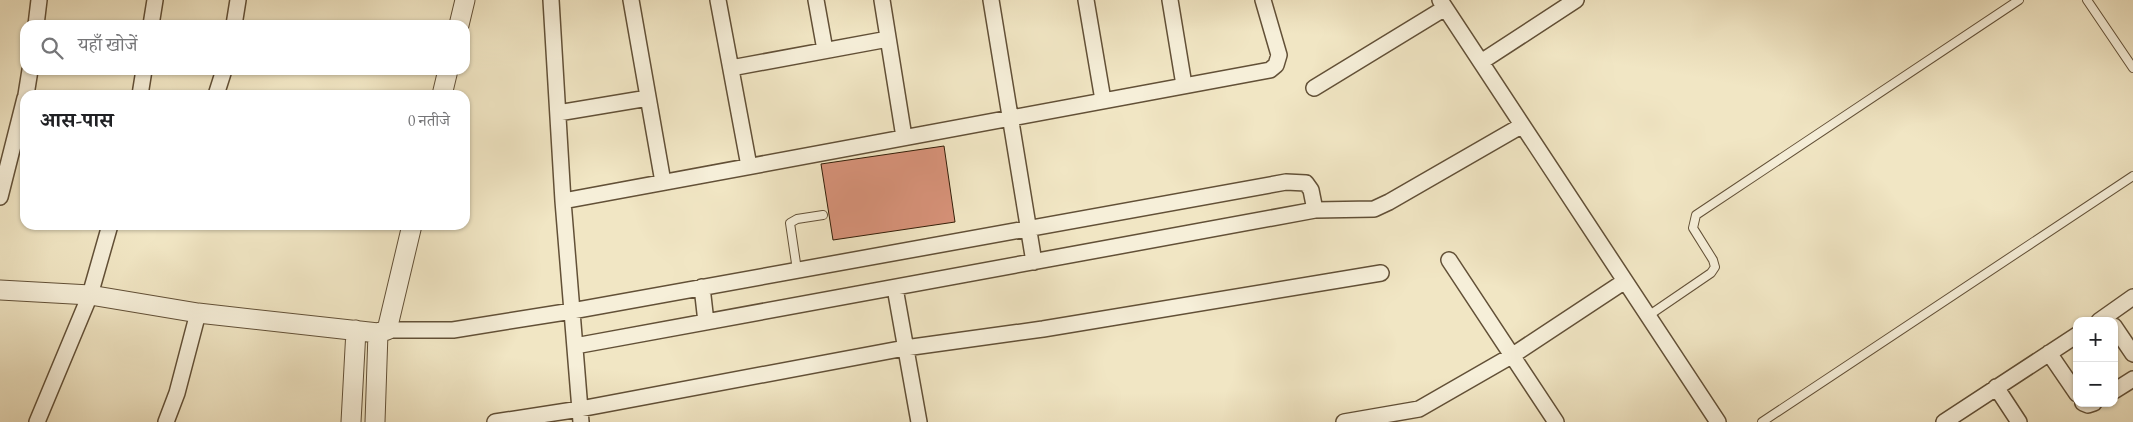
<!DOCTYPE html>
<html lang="hi">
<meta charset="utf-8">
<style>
:root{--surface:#fff;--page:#f2f2f2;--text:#202124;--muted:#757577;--line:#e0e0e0}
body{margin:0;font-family:"EB Garamond","Noto Serif Devanagari",serif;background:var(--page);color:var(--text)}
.controls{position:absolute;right:15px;bottom:15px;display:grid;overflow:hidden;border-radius:10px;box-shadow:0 1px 4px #0004}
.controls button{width:45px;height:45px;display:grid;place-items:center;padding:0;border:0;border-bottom:1px solid var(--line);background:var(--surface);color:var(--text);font:25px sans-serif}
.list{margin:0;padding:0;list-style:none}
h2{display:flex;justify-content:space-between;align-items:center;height:65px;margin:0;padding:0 20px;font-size:21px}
h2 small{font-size:16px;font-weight:400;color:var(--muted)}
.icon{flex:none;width:28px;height:28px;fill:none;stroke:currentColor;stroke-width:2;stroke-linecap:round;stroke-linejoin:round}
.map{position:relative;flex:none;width:2133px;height:422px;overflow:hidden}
.search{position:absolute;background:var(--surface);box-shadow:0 1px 4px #0004;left:20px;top:20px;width:450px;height:55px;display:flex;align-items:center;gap:12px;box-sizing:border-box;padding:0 18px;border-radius:15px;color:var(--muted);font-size:19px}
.panel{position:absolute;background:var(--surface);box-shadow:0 1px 4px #0004;left:20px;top:90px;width:450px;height:140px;border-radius:15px}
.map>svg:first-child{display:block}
</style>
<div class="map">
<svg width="2133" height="422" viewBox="0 0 2133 422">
<rect width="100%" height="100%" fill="#f1e6c4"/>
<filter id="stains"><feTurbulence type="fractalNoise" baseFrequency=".004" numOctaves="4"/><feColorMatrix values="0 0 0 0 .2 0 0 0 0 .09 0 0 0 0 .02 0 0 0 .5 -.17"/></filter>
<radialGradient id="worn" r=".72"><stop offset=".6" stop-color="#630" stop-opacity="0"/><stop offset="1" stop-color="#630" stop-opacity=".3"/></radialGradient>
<!-- building -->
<path fill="#d79279" stroke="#331e08" d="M944 146 955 222 833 240 821 164Z"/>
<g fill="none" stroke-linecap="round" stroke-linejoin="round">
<!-- service casing -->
<g stroke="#625037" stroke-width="10">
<path id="service" d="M2087 0 2133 68
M797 270 790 223 797 219 823 215
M1648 316 1711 273 1715 267 1713 260 1693 228 1696 215 2019 0
M1762 422 2133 176"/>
</g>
<!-- minor casing -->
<g stroke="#625037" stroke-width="18">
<path id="minor" d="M551 0 563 201 581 422
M631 0 663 182
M718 0 749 166
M816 0 825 50
M882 0 904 137
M991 0 1034 262
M1086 0 1103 100
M1170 0 1184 85
M1440 0 1718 422
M36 25 39 0
M151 25 155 0
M234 25 238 0
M1481 62 1576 0
M731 68 888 39
M1314 88 1445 8
M26 95 30 70
M140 95 144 70
M216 95 224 70
M558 113 648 98
M0 197 25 98
M563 201 1270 70 1276 65 1279 55 1263 0
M1449 260 1556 422
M702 287 706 322
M895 288 919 422
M2099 321 2133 297
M2114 326 2133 354
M387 330H453L572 311 1286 182 1306 183 1311 190 1315 210
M575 346 1315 210 1374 209 1389 202 1521 126
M2049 353 2077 394
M1996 387 2019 422
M2114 391 2133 379
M2083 403 2088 405 2094 403
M37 422 90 295 110 225
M166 422 177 393 198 313
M495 422 580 409 905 348 1043 329 1381 273
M1344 422 1419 409 1513 355 1625 281
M1944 422 2077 335"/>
</g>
<!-- tertiary casing -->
<g stroke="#625037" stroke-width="21">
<path id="tertiary" d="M459 25 465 0
M442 95 448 70
M0 290 90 295 198 313 378 333 387 330 412 225
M351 422 356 330
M375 422 378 333"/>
</g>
<!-- service -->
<use href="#service" stroke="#f6efd9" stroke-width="8"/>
<!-- minor -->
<use href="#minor" stroke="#f6efd9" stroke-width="15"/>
<!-- tertiary -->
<use href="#tertiary" stroke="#f6efd9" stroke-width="19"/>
</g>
<rect width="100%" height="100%" filter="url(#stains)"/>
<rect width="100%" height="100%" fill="url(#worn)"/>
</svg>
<div class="controls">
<button>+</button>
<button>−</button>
</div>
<div class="search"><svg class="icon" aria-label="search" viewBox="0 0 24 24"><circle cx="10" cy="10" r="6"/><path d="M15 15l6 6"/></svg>यहाँ खोजें</div>
<section class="panel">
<h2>आस-पास<small>0 नतीजे</small></h2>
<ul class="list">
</ul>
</section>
</div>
